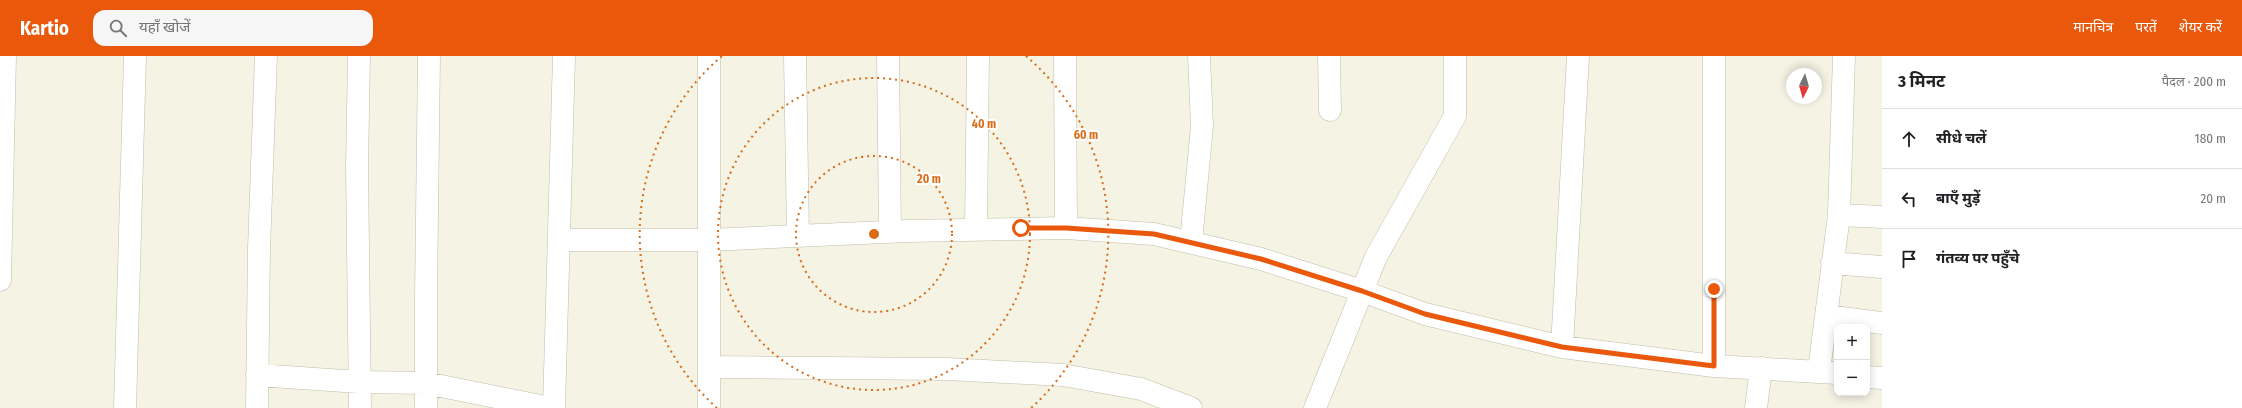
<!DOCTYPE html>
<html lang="hi">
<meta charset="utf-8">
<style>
:root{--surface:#fff;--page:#f6f6f6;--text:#202124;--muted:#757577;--line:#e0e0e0;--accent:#ea580c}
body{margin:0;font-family:"Fira Sans Condensed","Noto Sans Devanagari",sans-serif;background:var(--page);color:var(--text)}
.controls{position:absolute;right:12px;bottom:12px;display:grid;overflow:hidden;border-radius:8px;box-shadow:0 2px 10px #0003}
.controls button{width:36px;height:36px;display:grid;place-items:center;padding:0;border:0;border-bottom:1px solid var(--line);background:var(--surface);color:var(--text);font:20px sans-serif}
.compass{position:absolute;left:1786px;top:12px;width:36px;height:36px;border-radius:50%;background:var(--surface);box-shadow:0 2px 10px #0003;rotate:185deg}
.stop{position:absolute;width:12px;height:12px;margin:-9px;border:3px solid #ea580c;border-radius:50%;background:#fff}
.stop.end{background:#ea580c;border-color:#fff;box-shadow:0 1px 4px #0008}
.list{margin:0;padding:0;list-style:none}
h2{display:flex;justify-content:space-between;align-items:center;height:52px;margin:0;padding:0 16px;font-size:17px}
h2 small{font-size:13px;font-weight:400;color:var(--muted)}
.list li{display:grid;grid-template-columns:26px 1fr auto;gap:12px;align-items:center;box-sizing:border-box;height:60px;padding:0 16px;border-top:1px solid var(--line)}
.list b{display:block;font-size:15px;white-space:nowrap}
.list em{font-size:13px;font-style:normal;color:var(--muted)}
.icon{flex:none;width:22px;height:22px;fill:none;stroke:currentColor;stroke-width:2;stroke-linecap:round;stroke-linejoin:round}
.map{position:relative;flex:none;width:1882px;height:352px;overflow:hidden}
header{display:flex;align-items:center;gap:24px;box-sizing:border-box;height:56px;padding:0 20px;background:var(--accent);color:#fff}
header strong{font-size:19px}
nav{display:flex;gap:22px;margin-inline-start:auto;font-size:14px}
.search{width:280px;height:36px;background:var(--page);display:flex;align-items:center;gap:10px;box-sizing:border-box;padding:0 14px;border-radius:12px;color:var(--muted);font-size:15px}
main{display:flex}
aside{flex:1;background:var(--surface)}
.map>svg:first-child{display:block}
</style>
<header>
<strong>Kartio</strong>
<div class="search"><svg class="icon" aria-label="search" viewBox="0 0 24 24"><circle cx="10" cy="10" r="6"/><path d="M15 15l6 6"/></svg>यहाँ खोजें</div>
<nav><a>मानचित्र</a><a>परतें</a><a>शेयर करें</a></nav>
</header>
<main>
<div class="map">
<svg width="1882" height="352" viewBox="0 0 1882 352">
<rect width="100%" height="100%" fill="#f4f3e4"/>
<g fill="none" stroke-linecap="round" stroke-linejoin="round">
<!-- minor casing -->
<g stroke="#c0bea6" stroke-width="23">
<path id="minor" d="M359 0 357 111 360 352
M795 0 798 180
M888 0 890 175
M1065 0 1066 172
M1329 0 1330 54
M1844 0 1839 159 1882 161
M976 173 978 0
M559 184H709L908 175 1066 172 1154 178 1261 203 1362 235 1425 258 1562 291 1714 310 1837 317
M1191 186 1202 70 1199 0
M1832 207 1882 211
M0 224 5 0
M1826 260 1882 267
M1562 291 1578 0
M1714 310V0
M709 311 947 313 1063 319 1141 333 1191 352
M1819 315 1839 159
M257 319 359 326 426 327 550 352
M1867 321 1882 322
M125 352 135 0
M257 352 259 193 266 0
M426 352V241L429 0
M554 352 564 0
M709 352V0
M1315 352 1376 201 1455 60V0
M1756 352 1761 312"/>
</g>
<!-- minor -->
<use href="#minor" stroke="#fff" stroke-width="22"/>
</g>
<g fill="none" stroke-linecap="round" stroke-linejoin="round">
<!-- route -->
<path stroke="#ea580c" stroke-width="5" d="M1021 172H1066L1154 178 1261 203 1362 235 1425 258 1562 291 1714 310V233"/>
</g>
<!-- distance rings -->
<g fill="none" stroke="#da6c17" stroke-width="2" stroke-dasharray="2 4">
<circle cx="874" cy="178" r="78"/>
<circle cx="874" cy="178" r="156"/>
<path d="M717 352A234 234 0 0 1 722 0M1026 0A234 234 0 0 1 1031 352"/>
</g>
<circle cx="874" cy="178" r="6" fill="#da6c17" stroke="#fff" stroke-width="2"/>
<g font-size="12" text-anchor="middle" font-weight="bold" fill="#da6c17" stroke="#fff" stroke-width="4" stroke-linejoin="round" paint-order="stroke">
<text x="984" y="72">40 m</text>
<text x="1086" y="83">60 m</text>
<text x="929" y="127">20 m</text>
</g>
</svg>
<div class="controls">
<button>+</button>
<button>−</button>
</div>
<svg class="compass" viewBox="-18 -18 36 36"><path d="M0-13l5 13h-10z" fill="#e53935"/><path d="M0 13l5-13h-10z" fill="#757577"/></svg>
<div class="stop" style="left:1021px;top:172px"></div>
<div class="stop end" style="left:1714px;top:233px"></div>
</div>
<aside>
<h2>3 मिनट<small>पैदल · 200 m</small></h2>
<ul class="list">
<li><svg class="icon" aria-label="ahead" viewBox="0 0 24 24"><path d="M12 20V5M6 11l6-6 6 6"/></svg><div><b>सीधे चलें</b></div><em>180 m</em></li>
<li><svg class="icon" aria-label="left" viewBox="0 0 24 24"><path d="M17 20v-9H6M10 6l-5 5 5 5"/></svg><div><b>बाएँ मुड़ें</b></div><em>20 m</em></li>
<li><svg class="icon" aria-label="arrive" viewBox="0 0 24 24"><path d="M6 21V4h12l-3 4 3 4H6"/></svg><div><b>गंतव्य पर पहुँचे</b></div></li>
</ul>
</aside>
</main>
